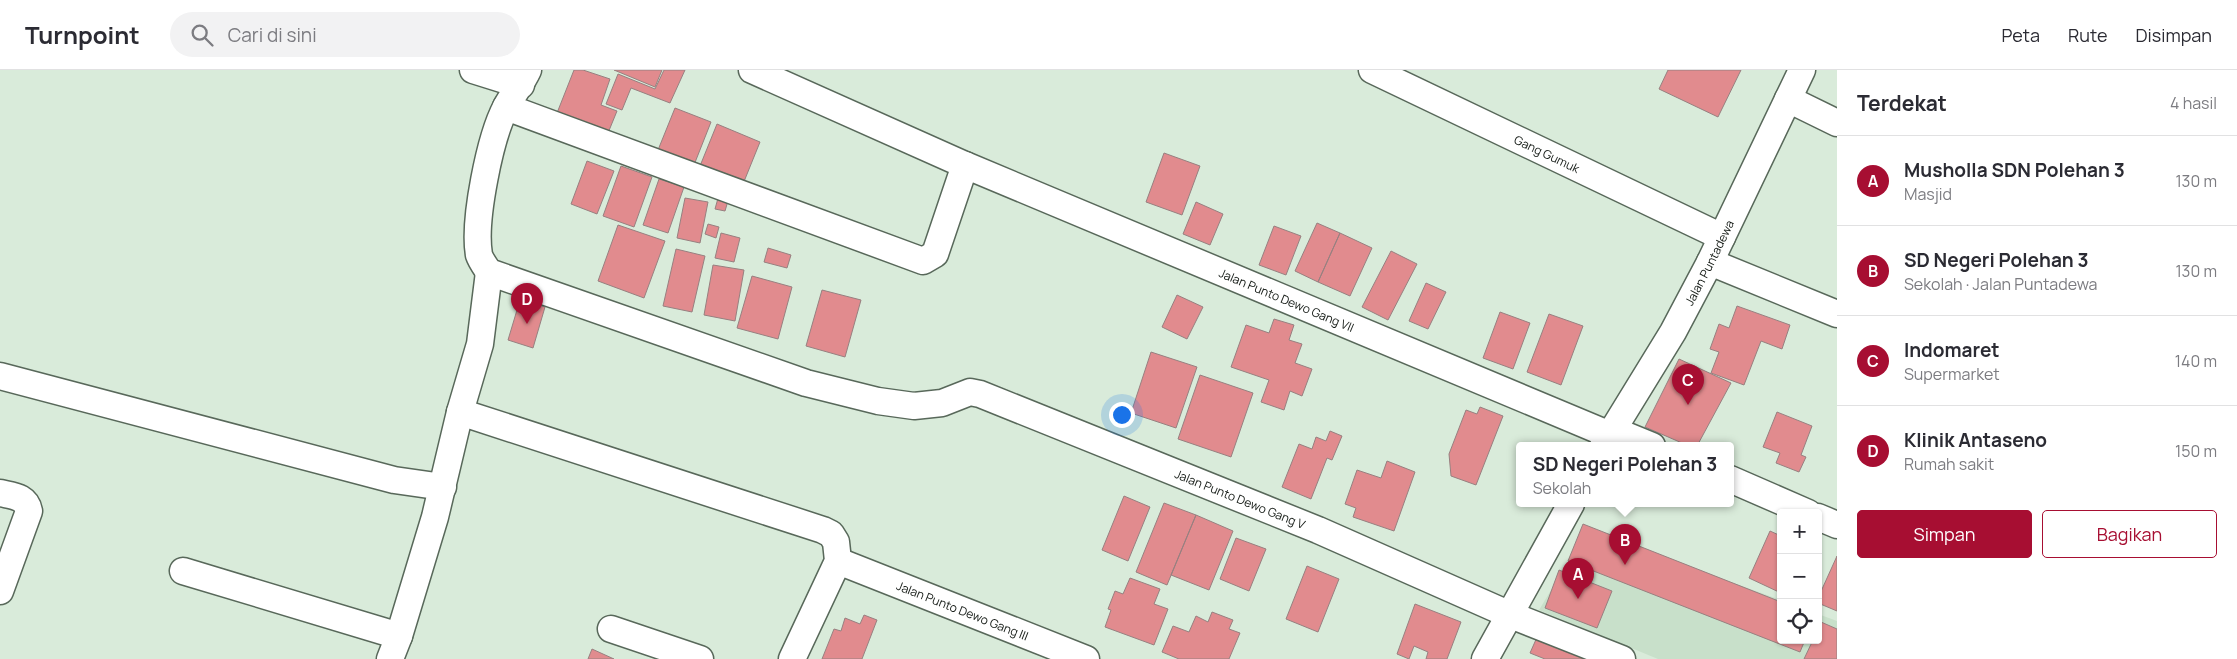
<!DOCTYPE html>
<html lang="id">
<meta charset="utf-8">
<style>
:root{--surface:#fff;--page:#f2f2f3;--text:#2b2b33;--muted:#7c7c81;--line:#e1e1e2;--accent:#a70e32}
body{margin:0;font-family:Manrope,sans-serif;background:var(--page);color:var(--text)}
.controls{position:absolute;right:15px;bottom:15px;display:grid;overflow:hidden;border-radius:5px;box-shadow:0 1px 4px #0004}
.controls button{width:45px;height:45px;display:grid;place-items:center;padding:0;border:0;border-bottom:1px solid var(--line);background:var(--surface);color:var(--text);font:25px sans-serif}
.you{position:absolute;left:1121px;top:344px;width:18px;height:18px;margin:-12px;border:4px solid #fff;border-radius:50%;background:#1a73e8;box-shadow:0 0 0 8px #1a73e833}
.badge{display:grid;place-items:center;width:32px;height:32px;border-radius:50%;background:var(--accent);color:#fff;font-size:16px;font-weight:700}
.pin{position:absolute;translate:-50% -41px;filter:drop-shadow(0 1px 2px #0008)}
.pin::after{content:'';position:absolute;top:26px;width:18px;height:15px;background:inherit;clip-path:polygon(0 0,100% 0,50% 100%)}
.popup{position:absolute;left:1516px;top:372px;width:218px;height:65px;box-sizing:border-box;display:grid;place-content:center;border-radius:5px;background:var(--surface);filter:drop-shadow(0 1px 4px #0005);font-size:16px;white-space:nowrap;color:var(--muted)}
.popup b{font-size:19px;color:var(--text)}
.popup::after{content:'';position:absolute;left:50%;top:100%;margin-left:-10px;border:10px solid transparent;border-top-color:var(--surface)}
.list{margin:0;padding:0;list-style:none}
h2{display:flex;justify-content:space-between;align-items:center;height:65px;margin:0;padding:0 20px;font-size:21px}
h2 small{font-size:16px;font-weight:400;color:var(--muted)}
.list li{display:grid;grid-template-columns:32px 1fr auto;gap:15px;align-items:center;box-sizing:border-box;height:90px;padding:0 20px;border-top:1px solid var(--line)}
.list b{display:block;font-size:19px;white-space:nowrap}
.list p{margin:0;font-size:16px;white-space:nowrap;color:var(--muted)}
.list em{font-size:16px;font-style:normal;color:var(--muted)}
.actions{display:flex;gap:10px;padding:15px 20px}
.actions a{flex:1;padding:11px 0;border:1px solid var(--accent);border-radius:5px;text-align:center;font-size:18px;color:var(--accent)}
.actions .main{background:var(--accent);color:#fff}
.icon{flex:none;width:28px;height:28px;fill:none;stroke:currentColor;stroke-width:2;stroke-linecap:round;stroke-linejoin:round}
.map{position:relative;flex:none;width:1837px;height:589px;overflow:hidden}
header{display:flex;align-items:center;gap:30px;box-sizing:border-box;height:70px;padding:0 25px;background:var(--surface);border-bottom:1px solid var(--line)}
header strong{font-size:24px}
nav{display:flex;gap:28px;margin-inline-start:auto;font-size:18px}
.search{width:350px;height:45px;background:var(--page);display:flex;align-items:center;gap:12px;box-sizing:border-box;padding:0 18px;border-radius:28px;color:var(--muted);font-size:19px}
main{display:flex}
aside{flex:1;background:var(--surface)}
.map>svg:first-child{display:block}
</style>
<header>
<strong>Turnpoint</strong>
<div class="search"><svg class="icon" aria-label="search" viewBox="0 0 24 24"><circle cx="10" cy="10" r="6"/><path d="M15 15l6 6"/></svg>Cari di sini</div>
<nav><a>Peta</a><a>Rute</a><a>Disimpan</a></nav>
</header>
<main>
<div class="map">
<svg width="1837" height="589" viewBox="0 0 1837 589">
<rect width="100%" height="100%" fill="#d9ebda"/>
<!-- built -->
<path fill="#c8e0ca" d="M1587 460 1781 530V570H1818V544L1837 551V589H1658L1539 540Z"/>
<!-- building -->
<path fill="#e18b8e" stroke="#978080" d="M574 0H583L610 9 601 35 617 41 608 63 557 43Z
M614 0H662L655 17Z
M664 0H685L670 33 631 18 622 40 606 34 618 4 655 19Z
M1668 0H1741L1718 47 1659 19Z
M675 38 711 52 694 95 658 80Z
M717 54 760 72 743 114 700 96Z
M1164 83 1200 96 1182 145 1146 132Z
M587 91 614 101 597 144 571 134Z
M621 96 652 107 634 157 603 146Z
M659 109 684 117 668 163 643 155Z
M720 121 730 124 725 141 715 139Z
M685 128 708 132 700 173 677 168Z
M1196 132 1223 144 1210 175 1183 164Z
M1317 153 1340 163 1318 212 1295 201Z
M708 154 719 157 716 168 705 164Z
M618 155 665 171 644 228 598 211Z
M1274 156 1301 166 1286 205 1259 195Z
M721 163 740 168 734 192 715 188Z
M1340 163 1372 178 1350 226 1318 212Z
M768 178 791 185 787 198 764 192Z
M676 179 705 186 692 242 663 236Z
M1391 181 1417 194 1388 250 1362 237Z
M713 195 744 200 735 251 704 245Z
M752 206 792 217 778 269 737 258Z
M1426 213 1446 222 1428 259 1409 251Z
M822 220 861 230 845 287 806 276Z
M1177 225 1203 237 1187 269 1162 257Z
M520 230 545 237 533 278 508 270Z
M1737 236 1790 255 1782 279 1761 271 1744 315 1711 303 1719 282 1710 279 1719 254 1729 258Z
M1500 242 1530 253 1513 299 1483 288Z
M1549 244 1583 256 1561 315 1527 302Z
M1274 249 1294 255 1289 270 1302 274 1295 293 1312 299 1302 326 1290 321 1284 340 1261 332 1269 310 1231 297 1246 255 1269 263Z
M1151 282 1197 297 1176 358 1131 343Z
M1679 289 1731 313 1697 376H1689L1645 357Z
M1200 305 1253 323 1231 387 1178 369Z
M1480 337 1503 346 1476 415 1451 406 1449 384 1466 340 1477 344Z
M1777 342 1812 356 1801 385 1806 387 1799 402 1776 393 1780 383 1763 377Z
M1330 361 1342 366 1332 390 1327 388 1311 429 1282 417 1299 374 1312 379 1316 367 1326 371Z
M1387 391 1415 402 1394 461 1353 447 1356 438 1345 434 1357 400 1381 408Z
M1124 426 1150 437 1128 491 1102 480Z
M1164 433 1196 445 1167 515 1136 502Z
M1196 445 1233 461 1209 520 1171 505Z
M1583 454 1781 532V570H1805L1800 582 1568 491Z
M1770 461 1781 466V523L1749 508Z
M1236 468 1266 479 1249 521 1220 509Z
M1837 486V541L1818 533V528Z
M1307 496 1339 509 1318 562 1286 549Z
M1559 500 1612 521 1597 558 1545 538Z
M1130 508 1160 519 1154 534 1168 539 1154 575 1105 557 1111 540 1108 539 1115 521 1123 524Z
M1415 534 1461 552 1447 589H1426L1428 582 1414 576 1409 589 1397 584Z
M1212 542 1233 550 1229 559 1240 563 1229 589H1179L1162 582 1173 556 1189 562 1196 546 1208 552Z
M864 545 877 550 862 589H822L834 559 841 561 845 548 860 554Z
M1821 552 1837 559V589H1804L1813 570H1818V558Z
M1538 565 1589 589H1545L1530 583Z
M592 579 614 589H588Z"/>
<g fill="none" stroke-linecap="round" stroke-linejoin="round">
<!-- minor casing -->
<g stroke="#58685a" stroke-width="29">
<g id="minor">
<path d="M473 0 521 15"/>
<path id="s1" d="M528 0C522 13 513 24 506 37 490 67 473 151 479 185 481 191 485 196 489 202L806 313 878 331 914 336 942 333 970 322 980 324 1318 460 1508 544 1622 589"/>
<path id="s2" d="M752 0 965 95 1610 365"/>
<path id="s3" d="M1372 0 1722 167"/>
<path d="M1788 29 1837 53"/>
<path d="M506 37 923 191 935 184 965 95"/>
<path d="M1710 192 1837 244"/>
<path d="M0 306 394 410 443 417"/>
<path d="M460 342 823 460 831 464 836 472 838 491 792 589"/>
<path d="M1613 360 1652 376"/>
<path id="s4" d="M1603 376 1673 262 1710 192 1802 0"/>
<path d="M1730 409 1808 443"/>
<path d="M0 423C13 426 26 426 29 441L0 521"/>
<path d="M1818 447 1837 455"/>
<path id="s5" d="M838 491 1086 589"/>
<path d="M183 501 399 566"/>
<path d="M611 559 700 589"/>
<path d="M390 589 399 566 435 447 460 342 480 274 489 202"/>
<path d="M1485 589 1571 434"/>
</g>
</g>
<!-- minor -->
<use href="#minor" stroke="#fff" stroke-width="26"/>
</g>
<g text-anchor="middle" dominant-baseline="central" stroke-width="4.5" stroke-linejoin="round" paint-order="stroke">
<!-- street labels -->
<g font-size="12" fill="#131914" stroke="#d9ebda">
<text stroke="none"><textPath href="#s3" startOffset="194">Gang Gumuk</textPath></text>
<text stroke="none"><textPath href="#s4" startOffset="212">Jalan Puntadewa</textPath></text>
<text stroke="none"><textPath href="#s2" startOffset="582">Jalan Punto Dewo Gang VII</textPath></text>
<text stroke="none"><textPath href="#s1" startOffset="1010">Jalan Punto Dewo Gang V</textPath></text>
<text stroke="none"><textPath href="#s5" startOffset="134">Jalan Punto Dewo Gang III</textPath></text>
</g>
</g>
</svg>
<div class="controls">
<button>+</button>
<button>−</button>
<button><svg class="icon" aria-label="locate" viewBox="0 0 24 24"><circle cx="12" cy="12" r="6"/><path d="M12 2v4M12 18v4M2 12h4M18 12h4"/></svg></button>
</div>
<div class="you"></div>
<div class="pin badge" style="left:1578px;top:529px">A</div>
<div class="pin badge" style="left:1625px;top:495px">B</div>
<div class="popup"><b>SD Negeri Polehan 3</b>Sekolah</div>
<div class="pin badge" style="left:1688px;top:335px">C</div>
<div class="pin badge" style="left:527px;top:254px">D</div>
</div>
<aside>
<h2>Terdekat<small>4 hasil</small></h2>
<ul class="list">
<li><span class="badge">A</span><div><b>Musholla SDN Polehan 3</b><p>Masjid</p></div><em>130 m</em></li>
<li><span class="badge">B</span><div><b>SD Negeri Polehan 3</b><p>Sekolah · Jalan Puntadewa</p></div><em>130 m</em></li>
<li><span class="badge">C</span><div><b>Indomaret</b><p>Supermarket</p></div><em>140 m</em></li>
<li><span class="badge">D</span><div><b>Klinik Antaseno</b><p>Rumah sakit</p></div><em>150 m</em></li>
</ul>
<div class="actions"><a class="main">Simpan</a><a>Bagikan</a></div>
</aside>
</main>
